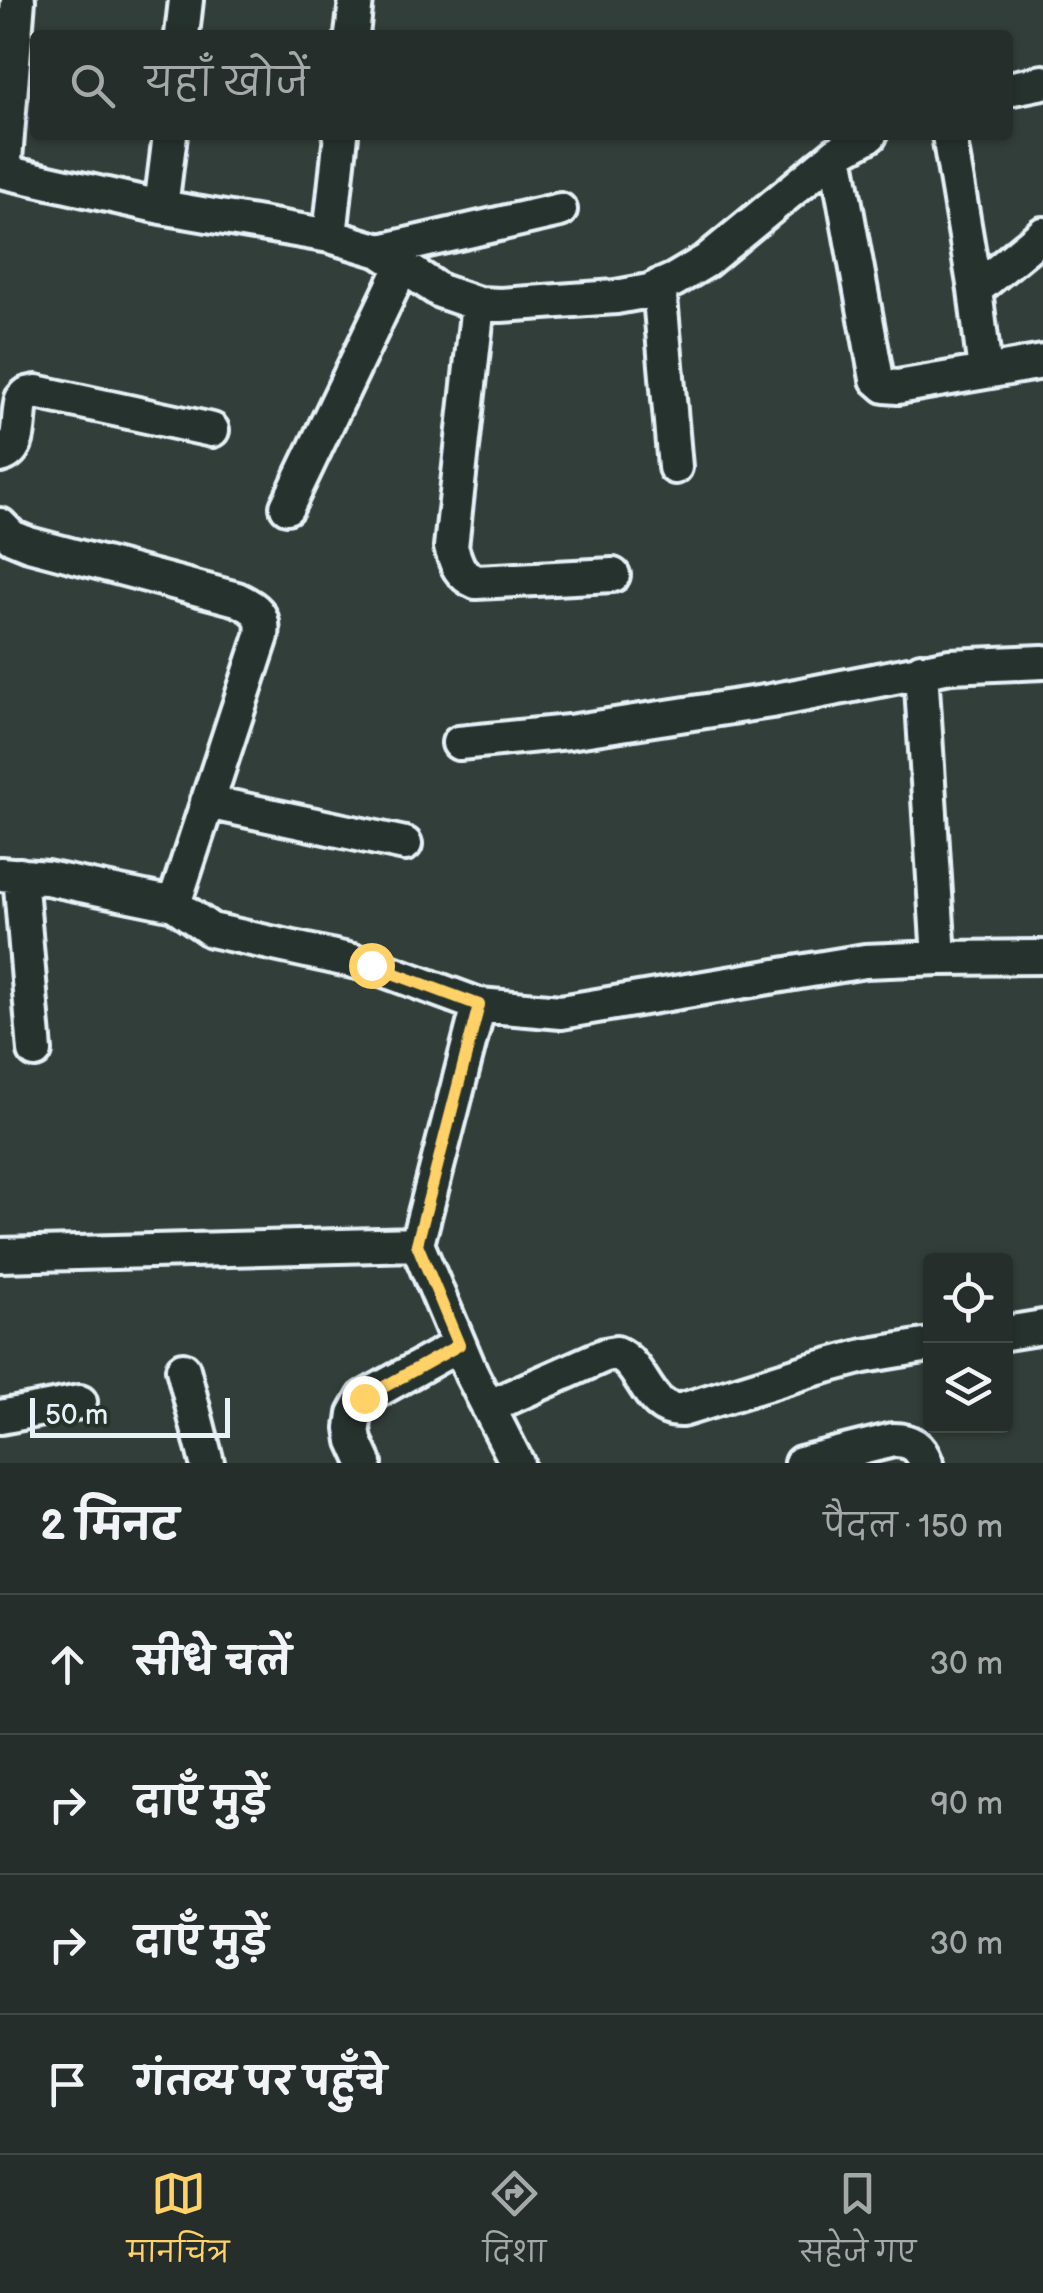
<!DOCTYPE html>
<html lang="hi">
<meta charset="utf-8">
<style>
:root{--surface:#262e2b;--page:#2e3633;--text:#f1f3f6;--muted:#a4a8a9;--line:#424a47;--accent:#ffd166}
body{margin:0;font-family:"Balsamiq Sans","Playpen Sans Deva",sans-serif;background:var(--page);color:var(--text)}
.controls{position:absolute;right:30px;bottom:30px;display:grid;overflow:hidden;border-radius:10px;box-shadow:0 2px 8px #0004}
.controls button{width:90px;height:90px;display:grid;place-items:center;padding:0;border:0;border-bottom:2px solid var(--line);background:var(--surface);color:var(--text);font:50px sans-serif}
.scale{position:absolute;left:30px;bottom:25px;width:200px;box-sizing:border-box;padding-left:10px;border:5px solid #e8f1f8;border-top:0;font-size:28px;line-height:35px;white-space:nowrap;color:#e8f1f8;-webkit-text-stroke:8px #26332d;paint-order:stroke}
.stop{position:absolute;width:30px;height:30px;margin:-22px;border:8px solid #ffd166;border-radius:50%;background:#fff}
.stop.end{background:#ffd166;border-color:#fff;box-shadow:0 2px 10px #0008}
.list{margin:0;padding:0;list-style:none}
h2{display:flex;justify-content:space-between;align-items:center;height:130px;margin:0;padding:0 40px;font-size:42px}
h2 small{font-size:32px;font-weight:400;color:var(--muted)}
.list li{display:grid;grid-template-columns:65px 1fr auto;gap:30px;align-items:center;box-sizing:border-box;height:140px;padding:0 40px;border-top:2px solid var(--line)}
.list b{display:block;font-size:38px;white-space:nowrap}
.list em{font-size:32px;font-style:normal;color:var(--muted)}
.icon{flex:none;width:55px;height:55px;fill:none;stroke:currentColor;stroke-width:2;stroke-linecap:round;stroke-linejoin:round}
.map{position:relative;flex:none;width:1043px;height:1463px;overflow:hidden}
.search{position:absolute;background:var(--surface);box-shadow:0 2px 8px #0004;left:30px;right:30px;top:30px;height:110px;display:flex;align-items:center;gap:25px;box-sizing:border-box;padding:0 35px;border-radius:10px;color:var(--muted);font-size:38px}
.sheet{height:690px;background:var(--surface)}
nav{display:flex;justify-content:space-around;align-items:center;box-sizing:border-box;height:140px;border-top:2px solid var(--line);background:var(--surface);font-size:28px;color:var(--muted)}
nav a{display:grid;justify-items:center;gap:5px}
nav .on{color:var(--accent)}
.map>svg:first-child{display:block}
</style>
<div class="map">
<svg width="1043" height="1463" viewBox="0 0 1043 1463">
<rect width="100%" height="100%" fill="#323e39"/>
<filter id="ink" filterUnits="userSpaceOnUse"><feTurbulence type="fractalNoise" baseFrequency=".01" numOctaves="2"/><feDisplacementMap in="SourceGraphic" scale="20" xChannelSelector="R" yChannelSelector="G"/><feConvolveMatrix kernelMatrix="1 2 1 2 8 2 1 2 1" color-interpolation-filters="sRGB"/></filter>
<g filter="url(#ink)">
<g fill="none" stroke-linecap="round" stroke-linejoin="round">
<!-- minor casing -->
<g stroke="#e8f1f8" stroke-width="40">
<path id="minor" d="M182 35 186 0
M352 35 356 0
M1008 89 1043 82
M949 135 975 290 985 371
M836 154 877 379 885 386 898 387 1043 362
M0 171 161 207 330 236 380 251 440 291 478 304 501 305 616 297 649 291 674 280 706 261 836 154 870 135
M4 172 18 0
M161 207 170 135
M330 236 341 135
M380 251 560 210
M659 286 675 467
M975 290 1043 234
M478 304 451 547C456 563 459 575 476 582L613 575
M0 456C24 450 16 419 22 399L27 394 36 392 212 430
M287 507 402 267
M0 525 12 537 29 544 237 599C256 608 265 614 262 636L174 904
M921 670 939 958
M459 743 569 732 771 701 950 666 1043 662
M207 802 405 844
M0 874 47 878 174 904 211 930 371 965 479 1005 561 1012 865 961 939 958 1043 957
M20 875 35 1051
M479 1005 417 1244 472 1375 517 1463
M0 1255 417 1244
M1006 1333 1043 1327
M183 1369 207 1463
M488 1407 605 1355 616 1353C645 1366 646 1412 682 1410L808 1371 864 1356 930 1345
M0 1417 80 1402
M365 1463 355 1441 353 1428 355 1414 364 1398 459 1345
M801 1463 893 1440C911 1440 920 1446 926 1463"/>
</g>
<!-- minor -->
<use href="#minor" stroke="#26332d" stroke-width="32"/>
</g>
</g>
<g fill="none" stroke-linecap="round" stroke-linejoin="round" filter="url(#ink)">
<!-- route -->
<path stroke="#ffd166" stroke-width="12" d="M364 1398 459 1345 417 1244 479 1005 371 965"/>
</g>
</svg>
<div class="controls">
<button><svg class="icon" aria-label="locate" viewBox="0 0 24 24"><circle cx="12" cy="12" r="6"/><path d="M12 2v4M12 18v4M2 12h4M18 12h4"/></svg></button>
<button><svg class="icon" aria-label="layers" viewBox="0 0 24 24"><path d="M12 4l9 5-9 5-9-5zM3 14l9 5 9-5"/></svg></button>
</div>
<div class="scale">50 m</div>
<div class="stop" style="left:371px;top:965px"></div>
<div class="stop end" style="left:364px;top:1398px"></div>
<div class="search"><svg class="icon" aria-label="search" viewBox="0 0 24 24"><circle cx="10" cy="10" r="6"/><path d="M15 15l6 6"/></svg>यहाँ खोजें</div>
</div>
<section class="sheet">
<h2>2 मिनट<small>पैदल · 150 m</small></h2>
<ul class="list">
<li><svg class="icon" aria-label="ahead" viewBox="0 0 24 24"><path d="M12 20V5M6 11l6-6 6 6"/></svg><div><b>सीधे चलें</b></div><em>30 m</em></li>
<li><svg class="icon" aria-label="right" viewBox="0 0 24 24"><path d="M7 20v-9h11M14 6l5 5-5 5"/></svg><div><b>दाएँ मुड़ें</b></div><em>90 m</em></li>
<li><svg class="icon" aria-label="right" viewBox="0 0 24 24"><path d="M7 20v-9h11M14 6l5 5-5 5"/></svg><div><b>दाएँ मुड़ें</b></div><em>30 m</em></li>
<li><svg class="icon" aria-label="arrive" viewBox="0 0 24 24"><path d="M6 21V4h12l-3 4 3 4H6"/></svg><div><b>गंतव्य पर पहुँचे</b></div></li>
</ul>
</section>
<nav>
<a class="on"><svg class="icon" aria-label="map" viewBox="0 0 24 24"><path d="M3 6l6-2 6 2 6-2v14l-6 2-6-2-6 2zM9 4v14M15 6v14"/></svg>मानचित्र</a>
<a><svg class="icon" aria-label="directions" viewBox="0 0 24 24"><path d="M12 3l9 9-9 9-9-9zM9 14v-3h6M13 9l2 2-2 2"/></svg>दिशा</a>
<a><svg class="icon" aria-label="saved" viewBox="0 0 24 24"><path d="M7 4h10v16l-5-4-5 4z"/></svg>सहेजे गए</a>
</nav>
